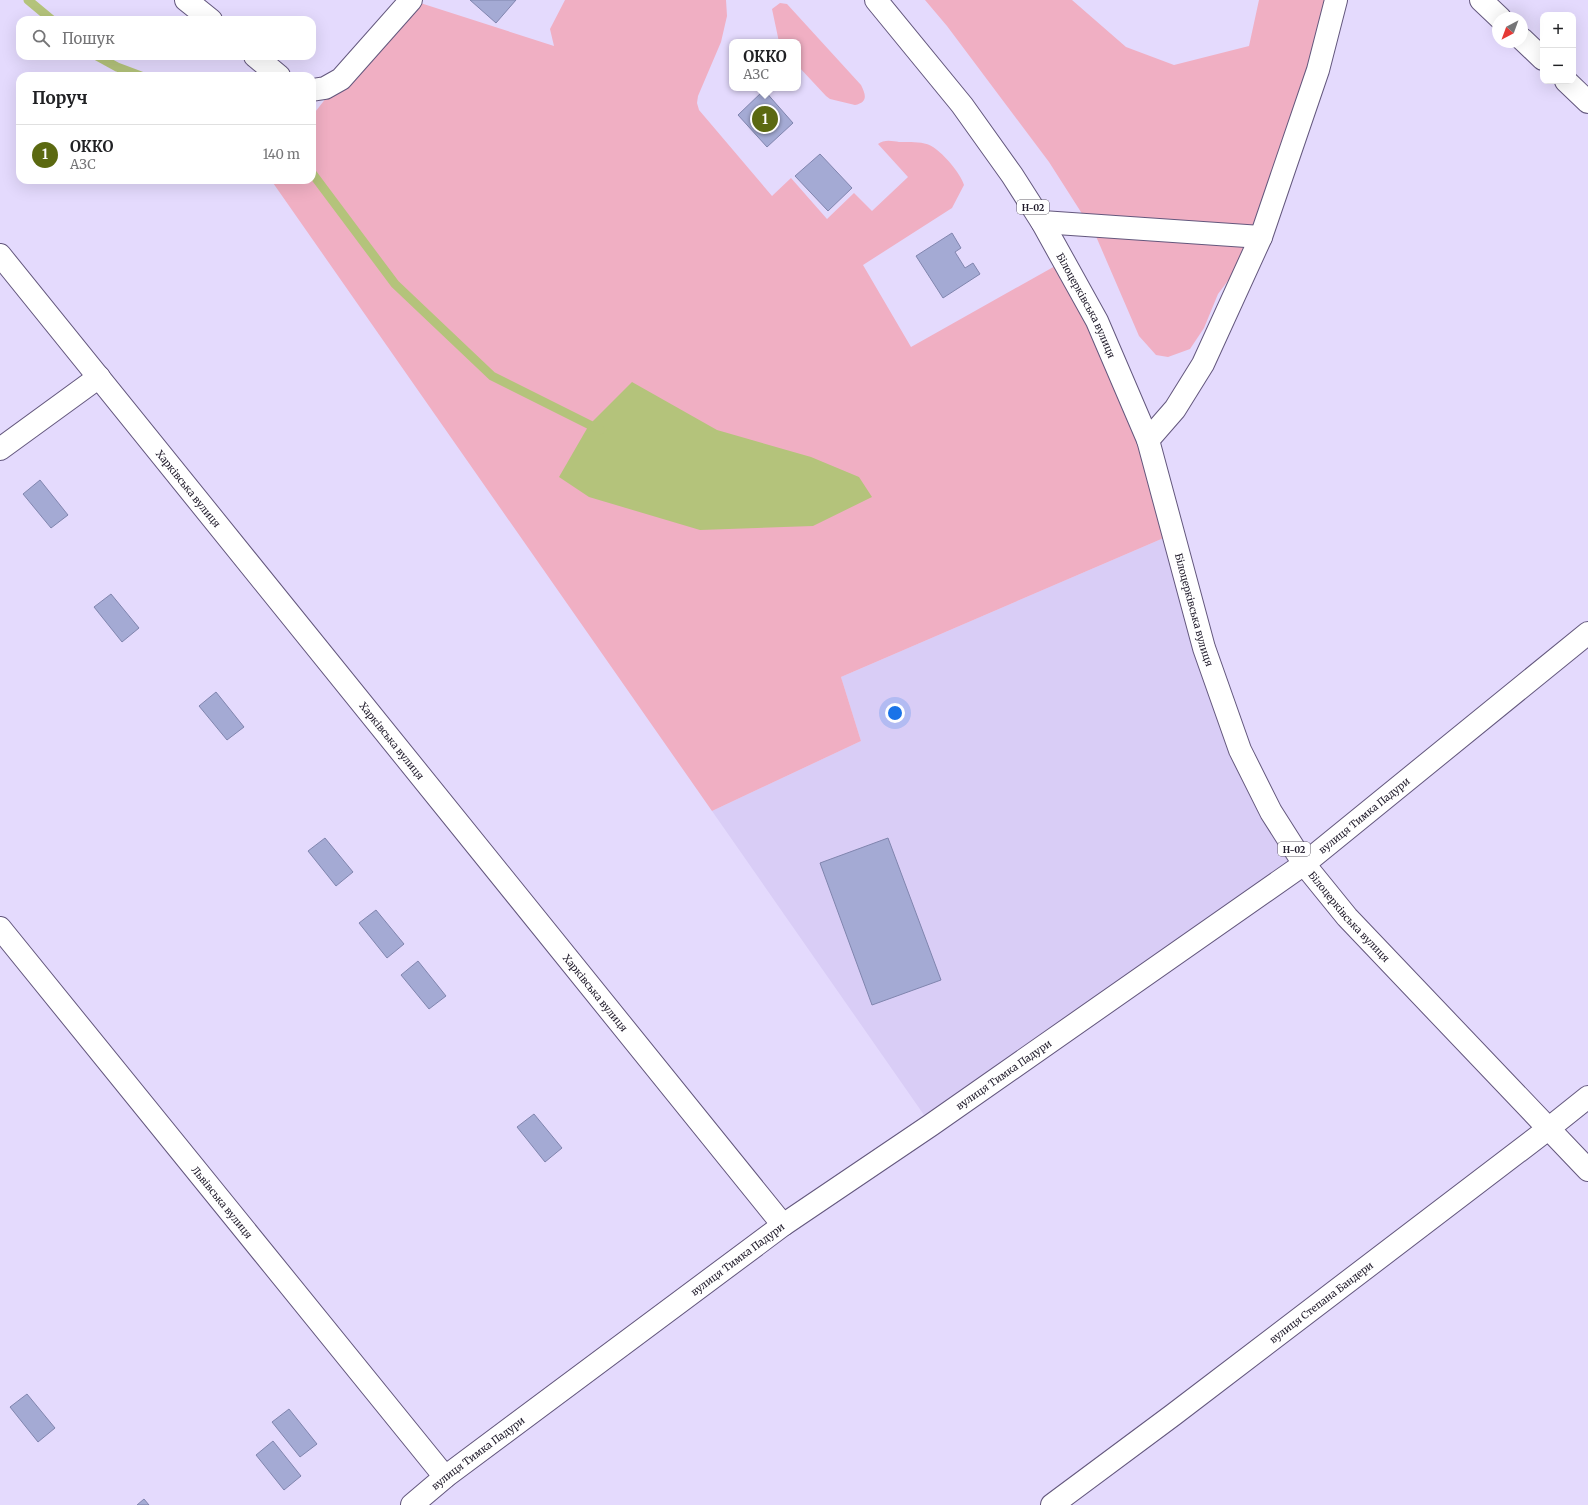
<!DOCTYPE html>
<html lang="uk">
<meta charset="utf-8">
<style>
:root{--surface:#fff;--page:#f6f6f6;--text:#202124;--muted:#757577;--line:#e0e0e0;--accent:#5b6911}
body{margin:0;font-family:Merriweather,serif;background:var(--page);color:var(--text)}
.controls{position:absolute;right:12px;top:12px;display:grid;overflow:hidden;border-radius:8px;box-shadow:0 4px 16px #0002}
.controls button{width:36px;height:36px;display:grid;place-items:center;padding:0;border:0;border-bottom:1px solid var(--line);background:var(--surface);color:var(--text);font:20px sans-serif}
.compass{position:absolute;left:1492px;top:12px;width:36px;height:36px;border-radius:50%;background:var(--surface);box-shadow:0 4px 16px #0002;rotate:221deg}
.you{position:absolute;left:895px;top:713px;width:14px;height:14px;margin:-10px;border:3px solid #fff;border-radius:50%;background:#1a73e8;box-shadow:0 0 0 6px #1a73e833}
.badge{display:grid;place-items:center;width:26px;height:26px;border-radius:50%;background:var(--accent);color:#fff;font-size:13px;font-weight:700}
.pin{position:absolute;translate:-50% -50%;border:2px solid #fff;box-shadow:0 1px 4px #0006}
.popup{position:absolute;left:729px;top:39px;width:72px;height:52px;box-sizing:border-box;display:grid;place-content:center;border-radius:8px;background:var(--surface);filter:drop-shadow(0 1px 3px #0005);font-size:13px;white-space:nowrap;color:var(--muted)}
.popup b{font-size:15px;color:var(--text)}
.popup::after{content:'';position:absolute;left:50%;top:100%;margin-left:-8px;border:8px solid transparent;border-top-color:var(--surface)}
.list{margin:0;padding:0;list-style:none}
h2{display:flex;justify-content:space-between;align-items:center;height:52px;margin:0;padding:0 16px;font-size:17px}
h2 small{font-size:13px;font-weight:400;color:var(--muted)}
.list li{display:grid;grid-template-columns:26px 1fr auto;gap:12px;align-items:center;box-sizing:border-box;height:60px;padding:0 16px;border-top:1px solid var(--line)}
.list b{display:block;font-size:15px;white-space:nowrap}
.list p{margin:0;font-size:13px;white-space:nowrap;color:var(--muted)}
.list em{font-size:13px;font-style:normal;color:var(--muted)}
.icon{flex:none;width:22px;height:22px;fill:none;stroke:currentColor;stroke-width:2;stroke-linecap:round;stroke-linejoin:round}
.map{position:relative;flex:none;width:1588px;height:1505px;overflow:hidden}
.search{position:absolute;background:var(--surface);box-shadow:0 4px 16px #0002;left:16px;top:16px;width:300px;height:44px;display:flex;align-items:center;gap:10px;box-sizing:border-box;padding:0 14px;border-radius:12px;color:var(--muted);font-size:15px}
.panel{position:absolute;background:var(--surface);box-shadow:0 4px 16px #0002;left:16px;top:72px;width:300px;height:112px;border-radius:12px}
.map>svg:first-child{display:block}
</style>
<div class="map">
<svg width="1588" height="1505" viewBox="0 0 1588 1505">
<rect width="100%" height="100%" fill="#e4dafd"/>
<!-- built -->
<path fill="#d9cdf6" d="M1173 534 1204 648 1304 864 931 1125 712 811 861 741 841 677Z"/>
<!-- green -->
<path fill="#f0afc3" d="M411 0 554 46 550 29 565 0H726L727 16 721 42 698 96 697 103 699 110 772 196 791 178 827 219 854 193 872 211 908 177 878 144C884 139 893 141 899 142 910 142 924 141 933 147 944 154 961 174 964 185L952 208 863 265 911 347 1064 261 1097 321 1173 534 841 677 861 741 712 811 271 180H312V116L341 79Z
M925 0H1072L1126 47 1174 65 1249 46 1259 0H1336L1261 237 1218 294 1204 328 1190 349 1168 357 1156 355 1139 336 1095 234 1049 162 947 26Z
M780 3 787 4 861 85C866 95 868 102 855 105L830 99 826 96 798 66V42H779L772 9Z"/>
<!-- water -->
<path fill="#b4c37b" d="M632 382 717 430 811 457 859 477 872 497 813 526 700 530 589 497 559 477 589 425Z"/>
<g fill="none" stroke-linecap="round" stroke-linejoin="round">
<!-- stream -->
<path stroke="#b4c37b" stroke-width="9" d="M28 0 52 20
M97 56 117 67 141 76
M312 173 395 284 492 376 600 430"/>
</g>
<!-- building -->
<path fill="#a4aad4" stroke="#8085ae" d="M470 0H516L496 23Z
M764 90 793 123 767 147 738 115Z
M820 154 852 188 828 211 795 176Z
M952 233 961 248 955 252 965 268 973 263 980 274 943 298 916 256Z
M40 480 68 515 51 528 23 494Z
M111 594 139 628 122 642 94 607Z
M216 692 244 727 227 740 199 706Z
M325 838 353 872 336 886 308 851Z
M888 838 941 980 872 1005 820 863Z
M376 910 404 944 387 958 359 923Z
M418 961 446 996 429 1009 401 975Z
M534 1114 562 1148 545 1162 517 1127Z
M27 1394 55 1428 38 1442 10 1407Z
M289 1409 317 1444 300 1457 272 1422Z
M273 1441 301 1476 284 1490 256 1455Z
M144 1499 149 1505H137Z"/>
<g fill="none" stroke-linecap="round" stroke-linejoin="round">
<!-- minor casing -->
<g stroke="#63577d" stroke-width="24">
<g id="minor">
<path d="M186 0 211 20"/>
<path d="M1481 0 1500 18"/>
<path d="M1522 39 1543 59"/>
<path d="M255 56 279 76"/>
<path d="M1566 81 1588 102"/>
<path d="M312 90 325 88 341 79 411 0"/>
<path d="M1042 222 1261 237"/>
<path id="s1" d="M0 255 783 1225"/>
<path d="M1148 440 1175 409 1203 364 1261 237 1318 70 1336 0"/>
<path d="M0 449 99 377"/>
<path id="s2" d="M0 928 445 1477"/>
<path id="s3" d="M412 1505 445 1477 783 1225 931 1125 1304 864 1588 633"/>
<path id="s4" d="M1052 1505 1173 1415 1548 1129 1588 1097"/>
</g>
</g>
<!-- major casing -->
<g stroke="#63577d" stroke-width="24">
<g id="major">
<path id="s5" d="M876 0 962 105 1012 175 1042 222 1097 321 1148 440 1204 648 1240 750 1271 812 1304 864 1347 917 1588 1170"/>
</g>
</g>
<!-- minor -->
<use href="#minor" stroke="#fff" stroke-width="22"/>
<!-- major -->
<use href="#major" stroke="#fff" stroke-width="22"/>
</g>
<g text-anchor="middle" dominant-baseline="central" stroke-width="3.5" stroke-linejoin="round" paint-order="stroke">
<!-- shield labels -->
<g fill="#fff" stroke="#625e69" stroke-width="1">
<rect x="1017" y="200" width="32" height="14" rx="3"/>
<rect x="1278" y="842" width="32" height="14" rx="3"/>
</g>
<g font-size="9" font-weight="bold" fill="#1e1929">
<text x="1033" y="207">Н-02</text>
<text x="1294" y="849">Н-02</text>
</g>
<!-- street labels -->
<g font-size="10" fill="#1e1929" stroke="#fff">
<text stroke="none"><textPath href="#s5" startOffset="372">Білоцерківська вулиця</textPath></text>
<text stroke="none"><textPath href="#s1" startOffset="300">Харківська вулиця</textPath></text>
<text stroke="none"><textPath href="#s5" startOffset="696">Білоцерківська вулиця</textPath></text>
<text stroke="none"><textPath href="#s1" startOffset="624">Харківська вулиця</textPath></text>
<text stroke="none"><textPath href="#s3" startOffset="1176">вулиця Тимка Падури</textPath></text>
<text stroke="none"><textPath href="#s5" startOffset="1044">Білоцерківська вулиця</textPath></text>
<text stroke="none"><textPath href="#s1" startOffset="948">Харківська вулиця</textPath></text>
<text stroke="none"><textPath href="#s3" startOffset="732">вулиця Тимка Падури</textPath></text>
<text stroke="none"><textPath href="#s2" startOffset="353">Львівська вулиця</textPath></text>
<text stroke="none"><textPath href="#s3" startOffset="408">вулиця Тимка Падури</textPath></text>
<text stroke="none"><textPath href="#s4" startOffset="337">вулиця Степана Бандери</textPath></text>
<text stroke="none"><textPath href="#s3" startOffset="84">вулиця Тимка Падури</textPath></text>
</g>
</g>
</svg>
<div class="controls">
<button>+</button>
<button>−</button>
</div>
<svg class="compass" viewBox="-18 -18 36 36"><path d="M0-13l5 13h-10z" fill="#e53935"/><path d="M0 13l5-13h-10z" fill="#757577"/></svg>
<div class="you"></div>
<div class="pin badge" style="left:765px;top:119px">1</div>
<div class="popup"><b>ОККО</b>АЗС</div>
<div class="search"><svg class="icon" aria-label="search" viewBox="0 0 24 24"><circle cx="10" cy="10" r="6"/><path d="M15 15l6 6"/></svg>Пошук</div>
<section class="panel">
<h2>Поруч<small></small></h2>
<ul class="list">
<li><span class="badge">1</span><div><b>ОККО</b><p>АЗС</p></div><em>140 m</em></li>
</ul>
</section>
</div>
